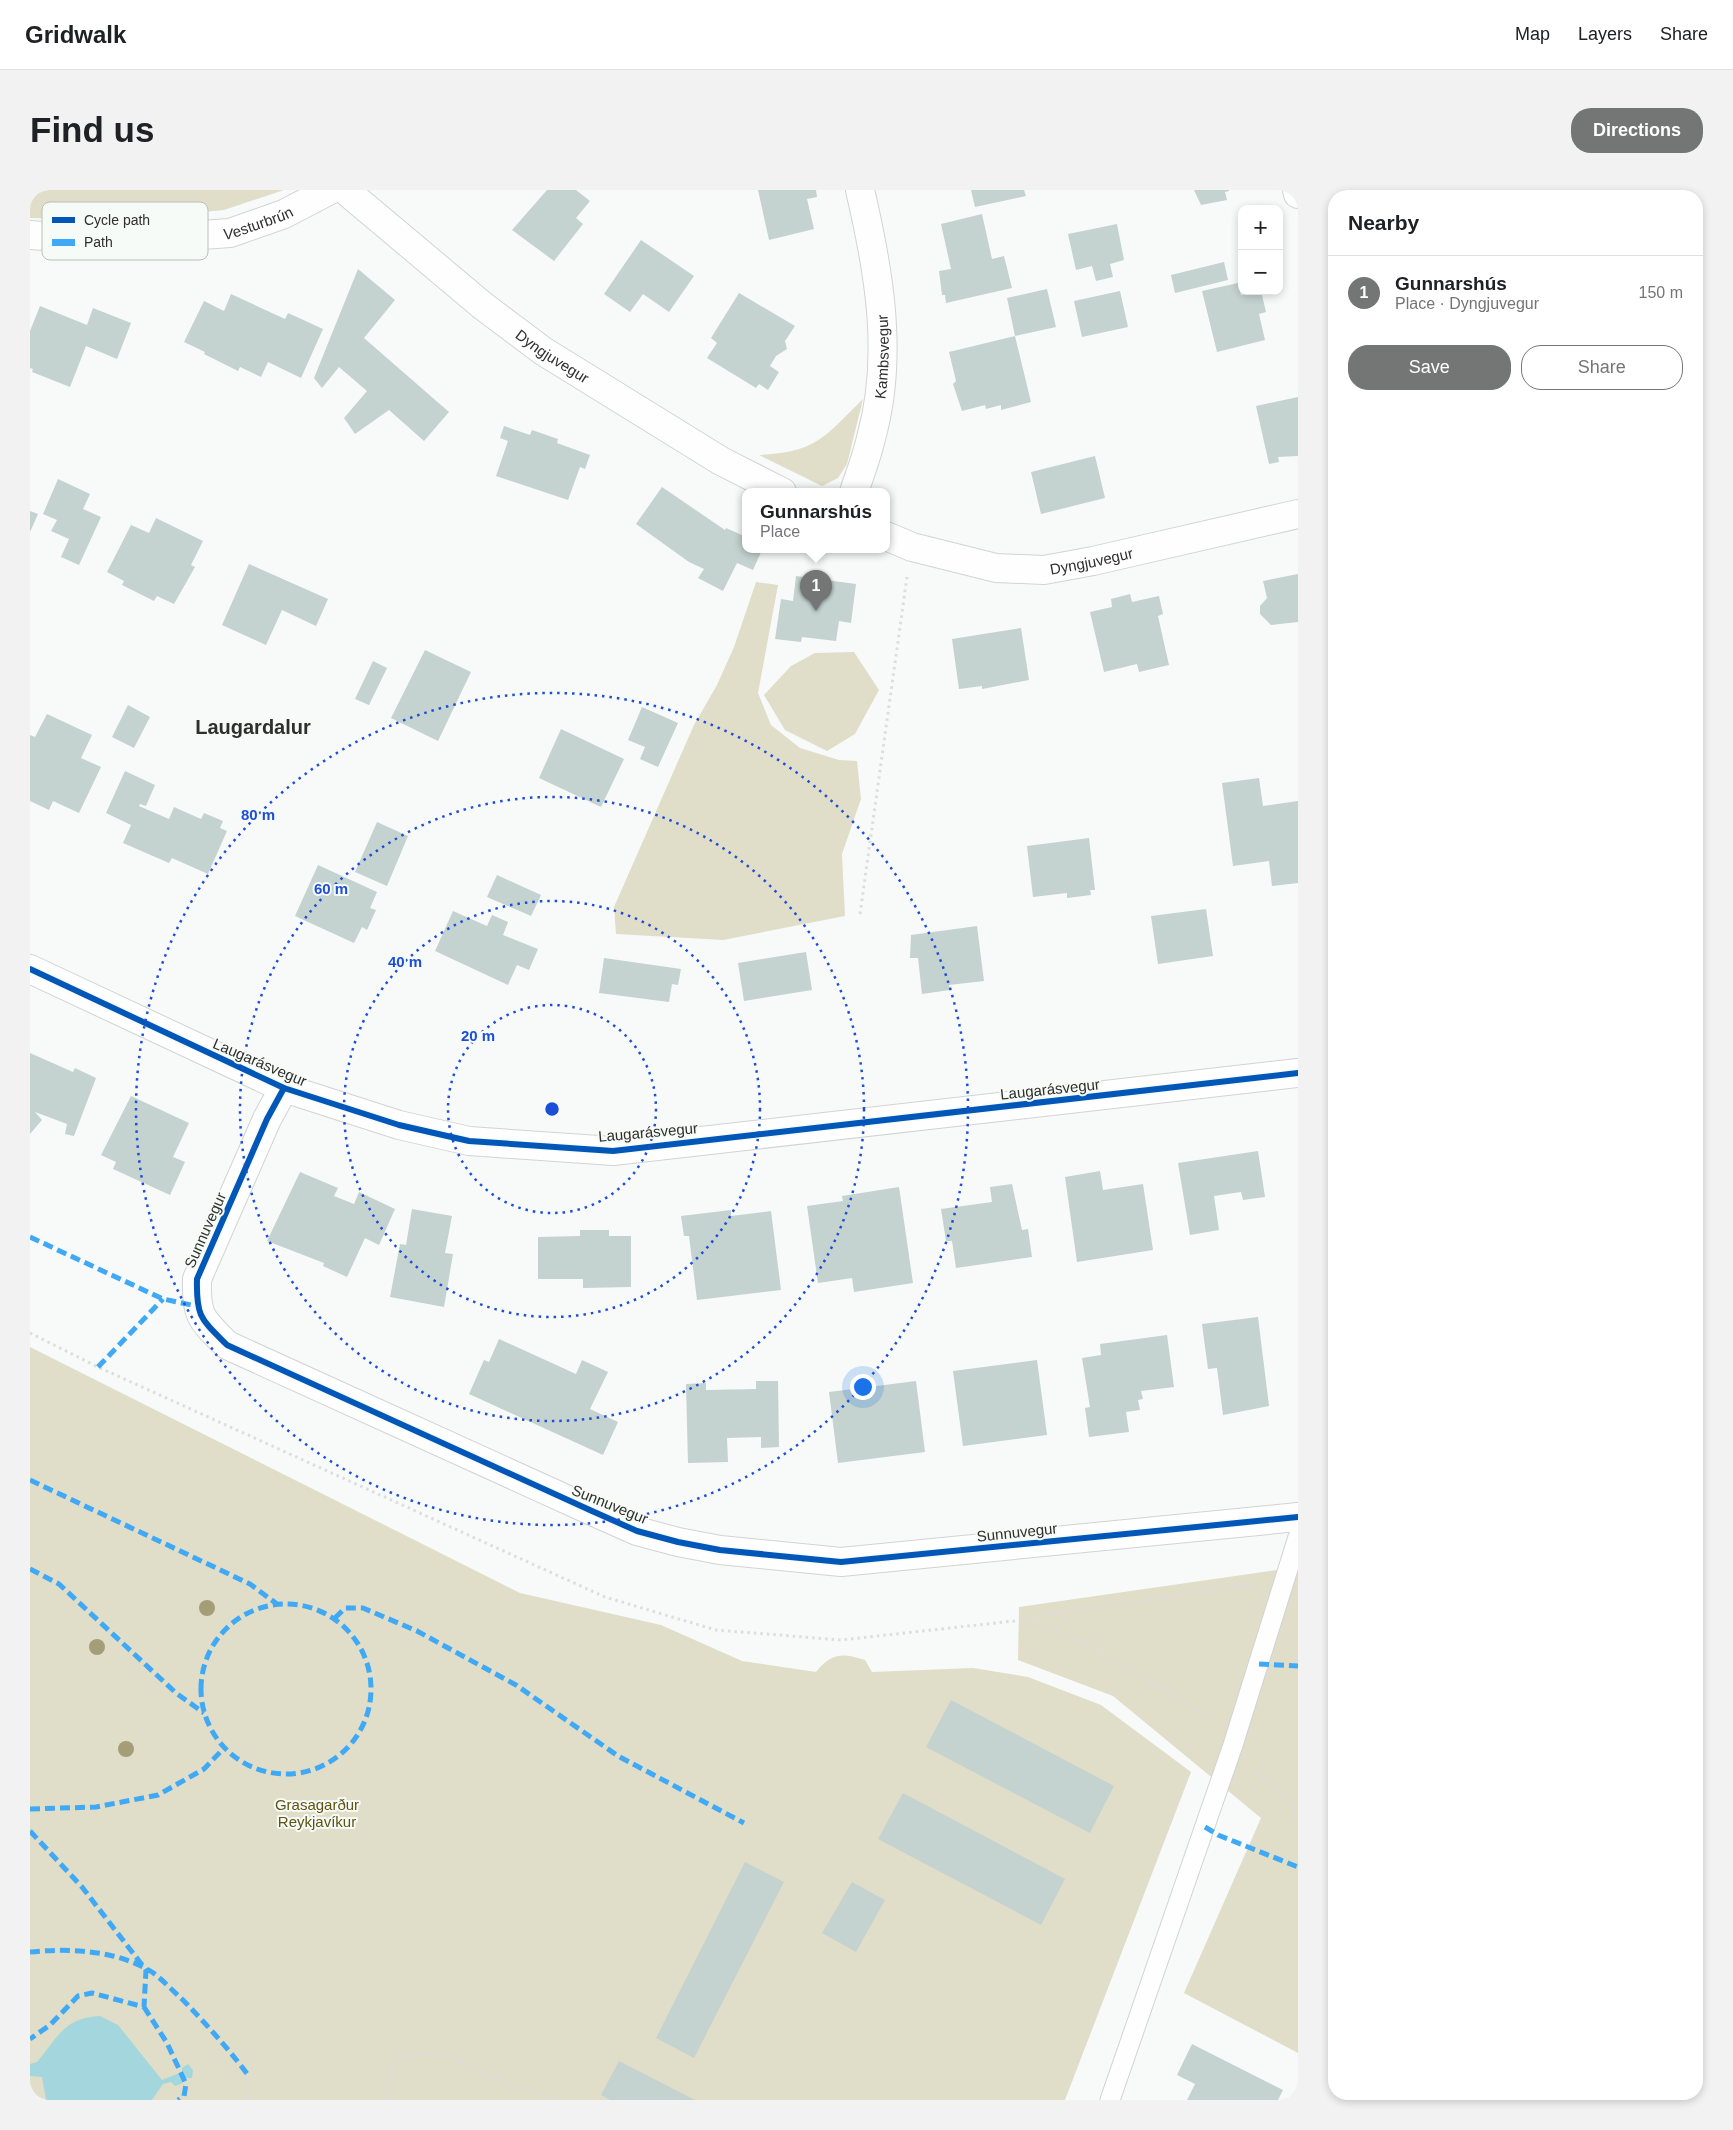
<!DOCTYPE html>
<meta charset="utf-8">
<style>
:root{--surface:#fff;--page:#f2f2f2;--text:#202124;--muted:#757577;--line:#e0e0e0;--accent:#747675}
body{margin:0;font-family:Arial,sans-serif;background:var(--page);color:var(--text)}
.controls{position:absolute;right:15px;top:15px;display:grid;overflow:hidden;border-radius:10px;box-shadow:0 2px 8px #0003}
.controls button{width:45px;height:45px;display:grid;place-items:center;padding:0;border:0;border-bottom:1px solid var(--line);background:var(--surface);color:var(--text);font:25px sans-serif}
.you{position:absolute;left:832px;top:1196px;width:18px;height:18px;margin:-12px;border:4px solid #fff;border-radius:50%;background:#1a73e8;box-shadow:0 0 0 8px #1a73e833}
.badge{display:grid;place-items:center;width:32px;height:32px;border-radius:50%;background:var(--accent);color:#fff;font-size:16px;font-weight:700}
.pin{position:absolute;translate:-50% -41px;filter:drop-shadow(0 1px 2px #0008)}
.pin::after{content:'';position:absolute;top:26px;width:18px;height:15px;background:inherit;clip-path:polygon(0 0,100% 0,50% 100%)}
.popup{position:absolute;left:712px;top:298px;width:148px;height:65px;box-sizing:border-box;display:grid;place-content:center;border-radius:10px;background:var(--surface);filter:drop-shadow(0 1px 4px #0005);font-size:16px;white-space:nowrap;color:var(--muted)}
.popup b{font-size:19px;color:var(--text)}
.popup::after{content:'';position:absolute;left:50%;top:100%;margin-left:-10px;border:10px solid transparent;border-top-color:var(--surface)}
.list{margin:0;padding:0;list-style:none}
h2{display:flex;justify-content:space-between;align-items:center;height:65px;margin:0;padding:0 20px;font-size:21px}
h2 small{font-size:16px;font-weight:400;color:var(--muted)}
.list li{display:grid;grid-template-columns:32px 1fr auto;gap:15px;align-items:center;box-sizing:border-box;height:75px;padding:0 20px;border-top:1px solid var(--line)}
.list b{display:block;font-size:19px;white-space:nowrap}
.list p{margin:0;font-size:16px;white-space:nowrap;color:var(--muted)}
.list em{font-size:16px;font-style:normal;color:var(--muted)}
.actions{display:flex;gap:10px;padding:15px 20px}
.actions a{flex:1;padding:11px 0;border:1px solid var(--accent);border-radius:20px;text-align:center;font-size:18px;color:var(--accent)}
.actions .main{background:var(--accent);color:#fff}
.map{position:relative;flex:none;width:1268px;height:1910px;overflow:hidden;border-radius:20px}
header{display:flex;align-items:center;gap:30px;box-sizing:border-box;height:70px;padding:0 25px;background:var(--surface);border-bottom:1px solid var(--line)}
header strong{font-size:24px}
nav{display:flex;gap:28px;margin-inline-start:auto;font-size:18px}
.intro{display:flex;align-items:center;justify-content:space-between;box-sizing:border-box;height:120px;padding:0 30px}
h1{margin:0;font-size:35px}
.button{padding:12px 22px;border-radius:20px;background:var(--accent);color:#fff;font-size:18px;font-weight:700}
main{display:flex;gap:30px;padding:0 30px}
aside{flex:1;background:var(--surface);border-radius:20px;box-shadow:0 2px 8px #0003}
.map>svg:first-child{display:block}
</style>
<header>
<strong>Gridwalk</strong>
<nav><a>Map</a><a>Layers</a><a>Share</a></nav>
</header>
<div class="intro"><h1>Find us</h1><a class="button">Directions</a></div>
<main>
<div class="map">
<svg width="1268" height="1910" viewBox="0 0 1268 1910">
<rect width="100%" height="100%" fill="#f7faf8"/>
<!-- green -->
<path fill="#e0ddc9" d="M0 0H254L194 20 92 30 0 28Z
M833 209 817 274 808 288 792 296 729 265C787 262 793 248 833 209Z
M726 392 748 395 728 503 741 535 770 558 809 570 827 571 831 609 812 664 815 726 693 750 586 744 584 717 664 535 687 495 704 457Z
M824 462 849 500 825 544 797 561 755 540 734 505 761 476 785 463Z
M0 1157 490 1403 631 1435 712 1471 786 1482C802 1462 813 1463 835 1470L842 1482 943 1478 998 1487 1071 1515 1161 1582 1035 1910H0Z
M1268 1377V1863L1154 1803 1231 1628 1083 1506 988 1470 989 1417Z"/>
<!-- water -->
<path fill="#a4d7dd" d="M70 1826 88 1835 132 1890 152 1882V1878L158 1874 163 1880 162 1888H156L151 1894 145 1896 141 1892 133 1894 122 1910H16L12 1887 0 1886V1874L7 1872C29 1846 34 1828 70 1826Z"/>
<!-- building -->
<path fill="#c4d3cf" d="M517 0H546L560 11 546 28 553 34 524 71 482 40Z
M728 0H786L787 7 777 9 784 39 739 50Z
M941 0H994L996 6 945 17Z
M1164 0H1199V1L1195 2 1197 10 1171 15Z
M952 24 962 69 974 66 982 98 916 113 915 105H912L909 81 921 79 911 34Z
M1087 34 1094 70 1080 74 1083 87 1066 91 1062 76 1046 80 1038 44Z
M611 50 664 86 639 122 613 104 600 122 574 104Z
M1194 72 1198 90 1145 103 1141 85Z
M328 79 365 110 334 148 419 222 394 251 359 220 325 244 314 228 337 201 309 177 292 198 284 188Z
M1208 93 1211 105 1231 101 1236 122 1229 124 1235 150 1187 162 1172 101Z
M1017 99 1026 137 985 146 977 108Z
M1090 101 1098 137 1052 147 1044 111Z
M709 103 765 136 755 151 757 159 746 166 740 176 749 182 738 200 729 194 726 198 677 168 687 153 681 148Z
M201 104 255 129 258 123 293 139 271 188 238 172 231 187 210 177 208 181 174 164 175 162 154 152 174 111 194 121Z
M10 116 57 135 63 118 101 133 87 169 56 156 40 197 2 182 3 179 0 178V141Z
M985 146 1001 212 971 220V215L956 219 955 215 932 221 923 194 926 191 919 162Z
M1268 207V266L1248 267 1249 272 1239 274 1226 216Z
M474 236 500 245 502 240 528 249 527 253 560 265 555 279 550 277 538 310 466 286 478 251 470 248Z
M1065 266 1075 308 1011 324 1001 282Z
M28 289 60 304 53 319 71 327 49 375 31 367 39 349 21 341 27 330 13 324Z
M632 297 695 340 696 338 714 346 716 341V360H732L723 380 707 373 693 401 668 388 674 379 659 372 606 334Z
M0 321 8 324 0 342Z
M126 328 173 351 161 375 165 377 144 414 127 406 124 411 92 395 94 391 77 382 101 335 119 343Z
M219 374 298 409 286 436 252 420 236 455 192 435Z
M1268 384V432L1241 435 1230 424V416L1237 408 1233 391Z
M766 386 826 394 821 433 809 431 806 451 772 447 771 452 745 449 751 409 763 411Z
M1100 404 1102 412 1129 406 1133 424 1128 426 1139 475 1109 482 1107 474 1074 482 1060 422 1082 417 1081 409Z
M991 438 999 490 952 499V496L929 499 922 449Z
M395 460 441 482 408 551 361 528Z
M343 471 357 478 339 515 325 509Z
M98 515 120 527 104 558 82 547Z
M612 517 648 533 628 577 610 569 615 557 598 550Z
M17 524 62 545 51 568 71 577 49 623 23 611 19 620 0 611V545L5 547Z
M531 539 594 569 571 617 509 588Z
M95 581 125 595 116 616 110 614 109 616 139 629 144 617 171 629 174 623 193 631 190 638 197 641 178 684 142 668 139 673 93 653 101 635 76 623Z
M1229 588 1233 616 1268 611V693L1242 696 1239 671 1203 676 1192 593Z
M347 632 378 646 357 696 325 682Z
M1059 648 1065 700H1060L1061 705 1037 708V703L1003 707 997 656Z
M288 675 347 702 340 718 346 720 337 740 332 737 324 753 265 726Z
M467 685 511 705 501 726 457 707Z
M1176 719 1183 766 1128 774 1121 726Z
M423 721 457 736 462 725 478 732 473 745 508 759 499 780 487 775 478 795 405 761Z
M947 736 954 791 919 795 920 800 892 804 888 768H880L881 745Z
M776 762 782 800 714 811 708 773Z
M574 768 651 779 648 795 642 794 639 812 569 803Z
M0 863 43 882 45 878 66 888 44 946 35 944 37 934 5 922 12 930 0 944Z
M101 906 159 933 143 967 155 972 140 1005 83 979 86 972 71 965Z
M1228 961 1235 1007 1213 1010 1211 1002 1184 1006 1189 1040 1160 1045 1148 973Z
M1070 981 1073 1000 1113 994 1123 1060 1047 1072 1035 987Z
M270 982 308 998 304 1006 324 1014 329 1002 365 1019 349 1055 335 1048 317 1087 293 1076 294 1073 237 1051Z
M982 994 992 1040 998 1039 1002 1067 926 1078 922 1051H916L911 1019 962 1012 960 997Z
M869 997 883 1093 824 1102 822 1088 788 1093 777 1016 813 1011 812 1006Z
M382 1019 422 1026 415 1063 423 1064 414 1117 360 1107 370 1054 376 1055Z
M701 1020V1026L741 1021 751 1100 667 1110 659 1046H654L651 1026Z
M550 1040H579V1046H601V1097L553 1098V1089H508V1047L550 1046Z
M1228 1127 1239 1216 1193 1225 1187 1178 1178 1179 1172 1134Z
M1137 1145 1144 1197 1111 1201 1113 1209 1108 1210 1110 1220 1096 1222 1099 1242 1059 1247 1055 1218 1060 1217 1052 1168 1071 1165 1070 1154Z
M469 1149 546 1184 552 1170 578 1182 560 1219 588 1232 573 1265 439 1204 454 1170 459 1172Z
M1007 1170 1017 1245 933 1256 923 1181Z
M726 1191H748L749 1257 731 1258V1247L697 1248 698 1272 658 1273 656 1194 676 1193V1200L726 1199Z
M886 1191 895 1262 808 1273 799 1202Z
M921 1510 1084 1596 1060 1643 896 1557Z
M873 1603 1035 1689 1011 1735 848 1649Z
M715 1672 754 1692 664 1868 626 1848Z
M822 1692 855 1710 826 1762 792 1743Z
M1162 1854 1253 1900 1248 1910H1157L1165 1894 1147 1885Z
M589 1871 665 1910H580L571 1905Z"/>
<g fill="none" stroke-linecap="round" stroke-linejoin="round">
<!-- lane casing -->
<g stroke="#d1d4d2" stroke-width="21">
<path id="lane" d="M1080 1910 1203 1555 1268 1347"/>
</g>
<!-- street casing -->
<g stroke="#d1d4d2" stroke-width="30">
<g id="street">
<path id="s1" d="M315 0 453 116 513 161 691 271 752 302"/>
<path d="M1267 0 1268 4"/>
<path id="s2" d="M0 45 39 48H130L200 43 254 24 300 0"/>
<path id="s3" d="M824 302C830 284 837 266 841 248 864 166 849 81 830 0"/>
<path id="s4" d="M856 346 882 357 966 378 1014 380 1063 371 1268 324"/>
<path d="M254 898 237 929 167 1089C166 1127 171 1129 197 1155L562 1321 607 1341 648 1352 690 1360 811 1372 1268 1327"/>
</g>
</g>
<!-- secondary casing -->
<g stroke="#d1d4d2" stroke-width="30">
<path id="secondary" d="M0 779 254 898 369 935 439 951 583 961 1268 883"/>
</g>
<!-- path -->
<path stroke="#ddd" stroke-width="3" stroke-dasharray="2.5 4" stroke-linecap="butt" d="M830 724 877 387
M0 1143 68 1177 575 1407 686 1440 811 1450 1002 1429 1047 1450 1162 1515 1180 1533
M1003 1429 1010 1425 1223 1395
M1223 1577 1268 1623
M218 1910V1885
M354 1910 358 1906 360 1882 370 1868C417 1852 437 1879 477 1894 492 1899 507 1901 520 1910"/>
<!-- lane -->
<use href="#lane" stroke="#fefefe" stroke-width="19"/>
<!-- street -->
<use href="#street" stroke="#fefefe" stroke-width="28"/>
<!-- secondary -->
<use href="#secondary" stroke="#fefefe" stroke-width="28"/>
<!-- quiet -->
<path stroke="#3fa9f5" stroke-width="5" stroke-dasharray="10 5" stroke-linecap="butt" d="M0 1047 133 1109 166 1116
M68 1177 133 1109
M0 1290 220 1394 247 1414
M0 1379 29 1394 146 1503 174 1523
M171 1499a85 85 0 1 1 170 0a85 85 0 1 1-170 0Z
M305 1428 315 1418H333L387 1441 486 1495 588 1566 714 1633
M1229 1474 1268 1476
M0 1619 66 1617 128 1605 174 1579 194 1558
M1175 1637 1188 1645 1268 1677
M0 1641 52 1697 116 1780 114 1817 62 1803 48 1806 20 1835 0 1849
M0 1762C39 1758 87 1760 122 1782 133 1790 143 1801 153 1810 176 1834 198 1858 218 1885
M114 1817 137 1853 156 1894 154 1906 148 1910"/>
<!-- cycleway casing -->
<g stroke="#f6fbf7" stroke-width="9">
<path id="cycleway" d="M0 779 254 898 369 935 439 951 583 961 1268 883
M254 898 237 929 167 1089C166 1127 171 1129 197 1155L562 1321 607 1341 648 1352 690 1360 811 1372 1268 1327"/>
</g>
<!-- cycleway -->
<use href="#cycleway" stroke="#0057b8" stroke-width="6"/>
</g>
<!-- trees -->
<g fill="#a49e78">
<circle cx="177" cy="1418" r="8"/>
<circle cx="67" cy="1457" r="8"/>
<circle cx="96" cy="1559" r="8"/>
</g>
<!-- distance rings -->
<g fill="none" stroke="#1d4ed8" stroke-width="2.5" stroke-dasharray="2.5 5">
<circle cx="522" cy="919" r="104"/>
<circle cx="522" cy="919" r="208"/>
<circle cx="522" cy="919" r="312"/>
<circle cx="522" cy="919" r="416"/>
</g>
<g text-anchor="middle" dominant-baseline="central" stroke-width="4" stroke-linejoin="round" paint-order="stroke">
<!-- street labels -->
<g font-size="15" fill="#2e2f2e" stroke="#f6fbf7">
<text stroke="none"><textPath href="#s2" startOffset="230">Vesturbrún</textPath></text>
<text stroke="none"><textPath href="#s1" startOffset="266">Dyngjuvegur</textPath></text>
<text stroke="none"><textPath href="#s3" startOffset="139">Kambsvegur</textPath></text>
<text stroke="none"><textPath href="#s4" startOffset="211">Dyngjuvegur</textPath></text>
<text transform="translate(230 872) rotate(23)">Laugarásvegur</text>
<text transform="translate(1020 899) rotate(-6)">Laugarásvegur</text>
<text transform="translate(618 942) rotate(-5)">Laugarásvegur</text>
<text transform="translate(175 1040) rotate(-66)">Sunnuvegur</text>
<text transform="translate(580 1314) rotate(22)">Sunnuvegur</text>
<text transform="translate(987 1342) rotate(-6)">Sunnuvegur</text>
</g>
<!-- park labels -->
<g font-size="15" fill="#605210" stroke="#f6fbf7">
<text x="287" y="1614">Grasagarður<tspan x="287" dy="17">Reykjavíkur</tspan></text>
</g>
<!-- district labels -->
<g font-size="20" font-weight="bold" fill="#2e2f2e" stroke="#f6fbf7">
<text x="223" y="537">Laugardalur</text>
</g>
</g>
<!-- legend -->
<rect x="12" y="12" width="166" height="58" rx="8" fill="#f6fbf7" stroke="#babebb" stroke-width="1"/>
<rect x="22" y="27" width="23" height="6" fill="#0057b8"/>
<rect x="22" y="49" width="23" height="7" fill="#3fa9f5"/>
<g font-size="14" fill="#2e2f2e">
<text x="54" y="35">Cycle path</text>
<text x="54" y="57">Path</text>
</g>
<circle cx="522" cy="919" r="8" fill="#1d4ed8" stroke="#f6fbf7" stroke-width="2.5"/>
<g font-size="15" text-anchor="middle" font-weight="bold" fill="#1d4ed8" stroke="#f6fbf7" stroke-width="4" stroke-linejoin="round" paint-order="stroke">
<text x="228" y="630">80 m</text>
<text x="301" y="704">60 m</text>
<text x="375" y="777">40 m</text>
<text x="448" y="851">20 m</text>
</g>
</svg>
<div class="controls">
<button>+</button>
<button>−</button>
</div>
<div class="you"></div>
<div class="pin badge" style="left:786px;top:421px">1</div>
<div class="popup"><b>Gunnarshús</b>Place</div>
</div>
<aside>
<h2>Nearby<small></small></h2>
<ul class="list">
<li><span class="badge">1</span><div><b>Gunnarshús</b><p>Place · Dyngjuvegur</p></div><em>150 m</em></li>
</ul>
<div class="actions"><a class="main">Save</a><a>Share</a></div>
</aside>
</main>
